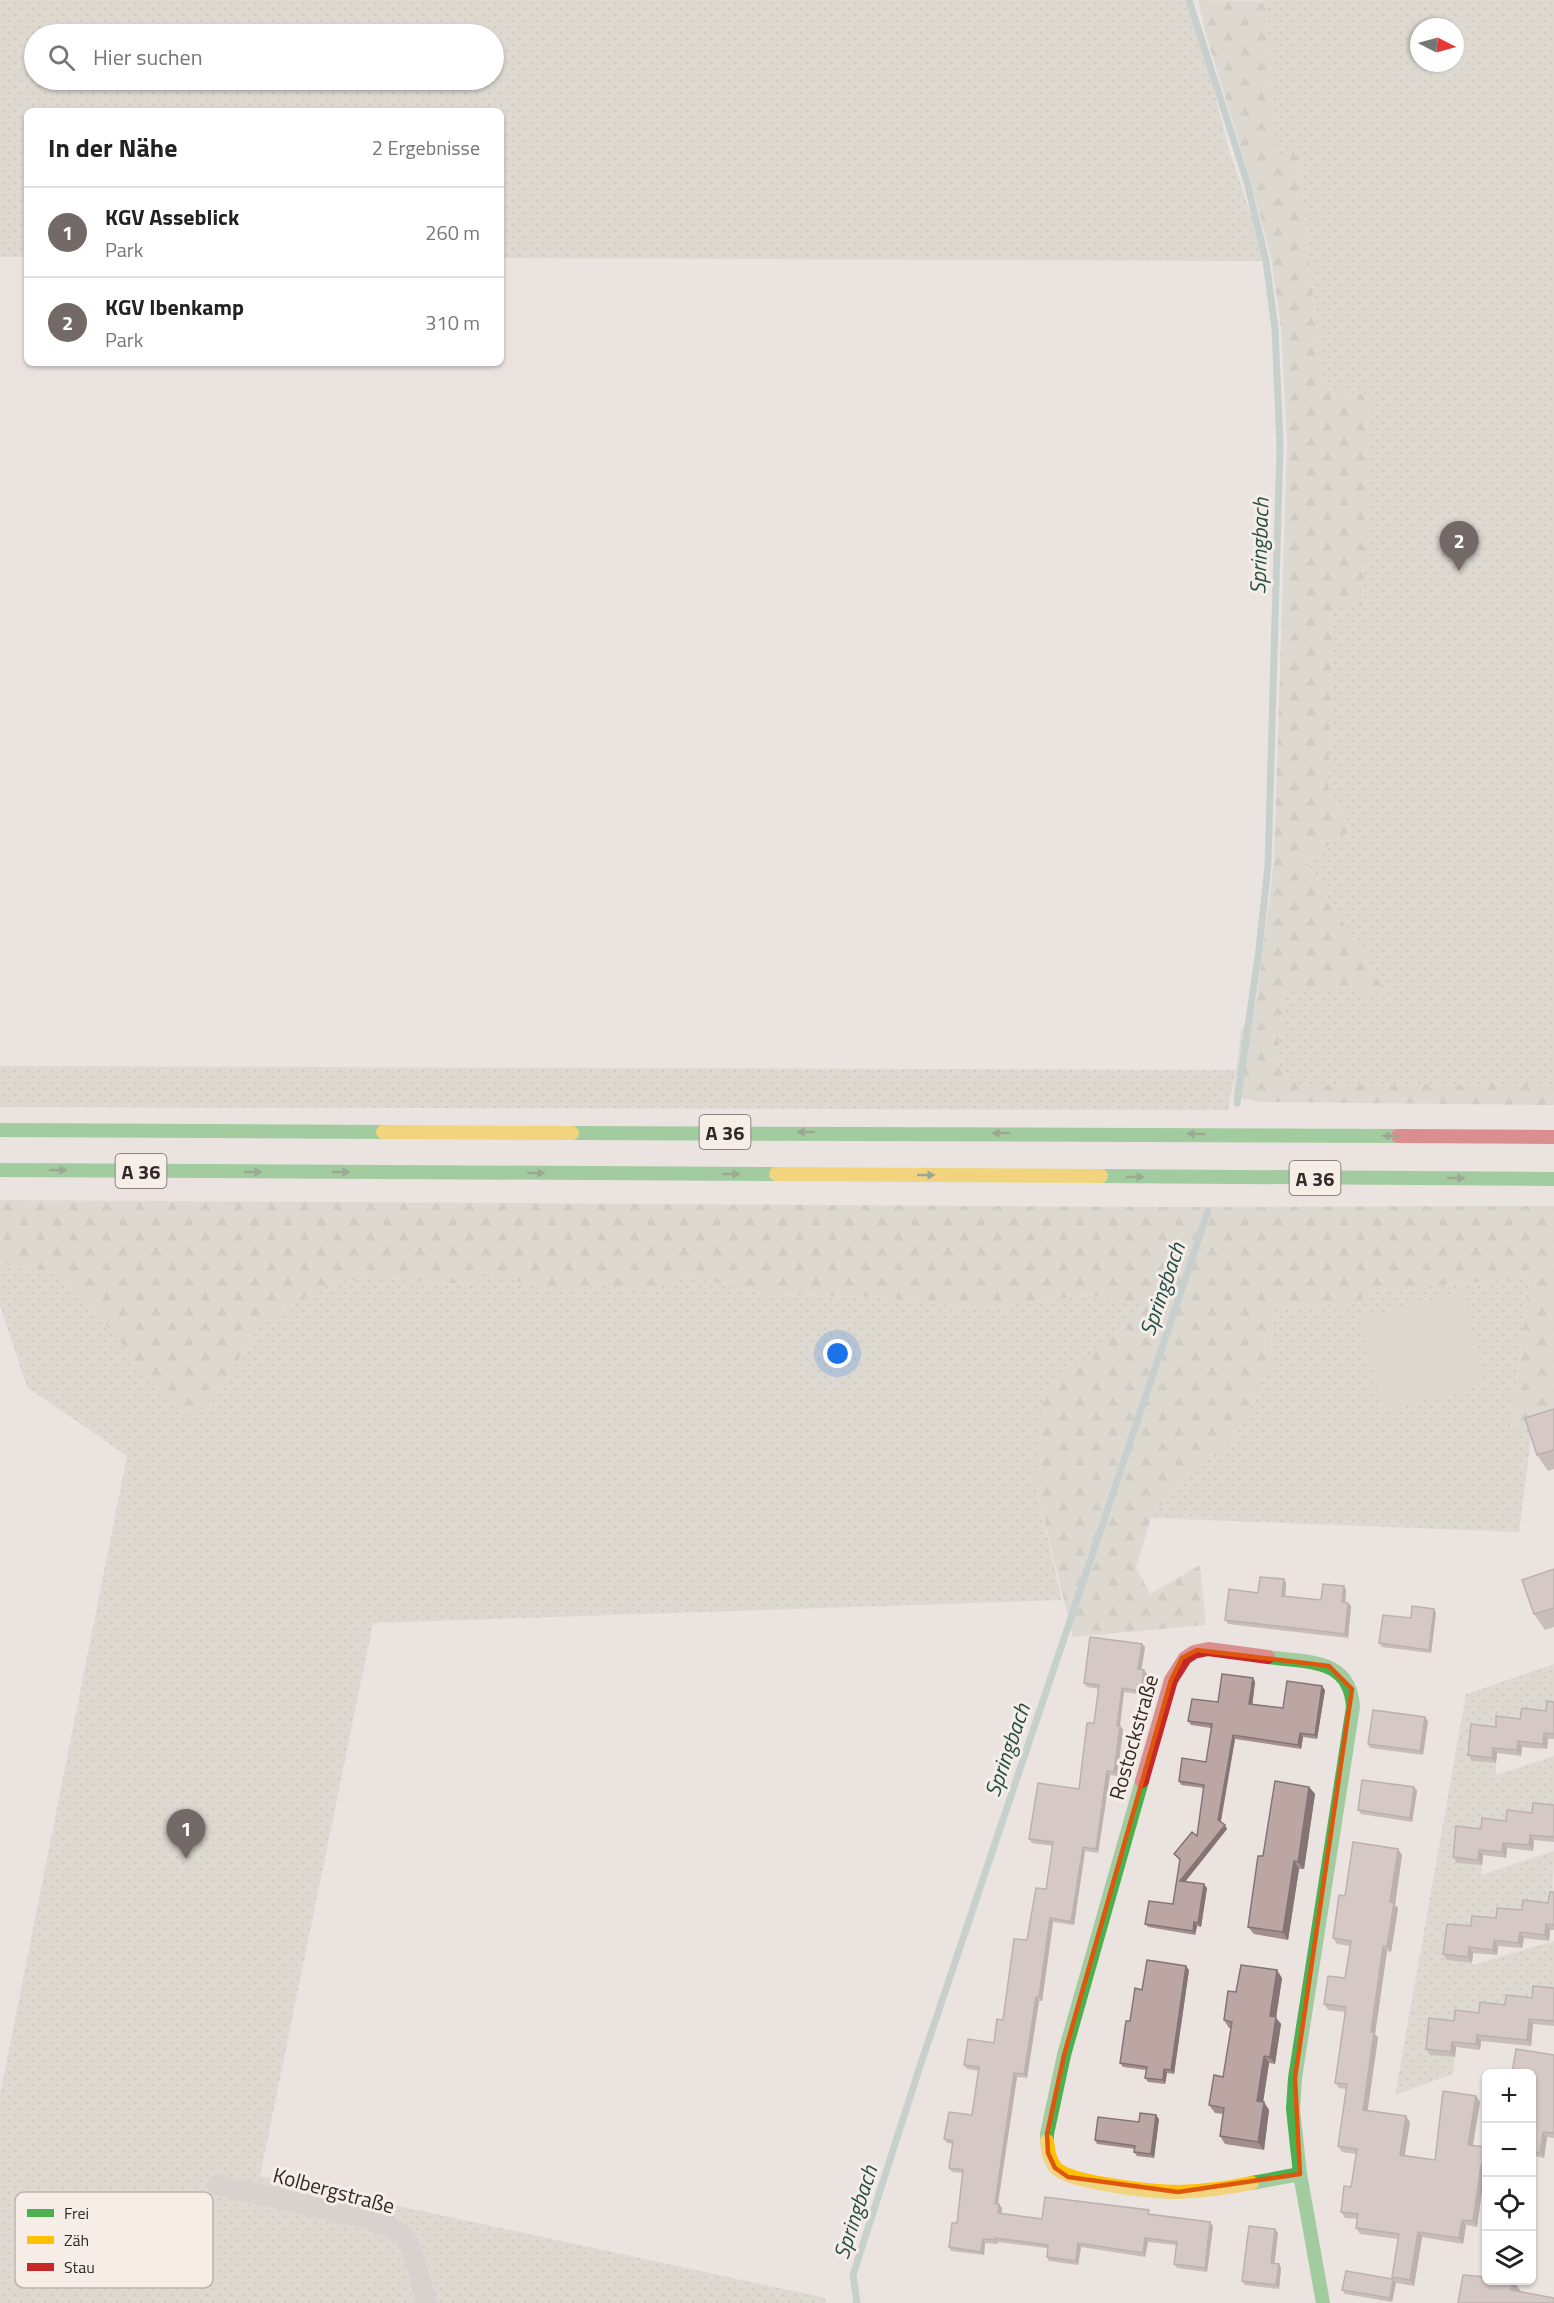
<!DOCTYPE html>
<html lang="de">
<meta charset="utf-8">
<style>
:root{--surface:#fff;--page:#f2f2f2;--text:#222;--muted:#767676;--line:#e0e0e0;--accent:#736a68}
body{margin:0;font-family:"Titillium Web",sans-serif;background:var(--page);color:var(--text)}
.controls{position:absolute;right:18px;bottom:18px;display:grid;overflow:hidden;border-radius:9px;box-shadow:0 2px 4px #0004}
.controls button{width:54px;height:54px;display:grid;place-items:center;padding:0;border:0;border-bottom:2px solid var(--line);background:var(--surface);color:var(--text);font:30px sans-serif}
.compass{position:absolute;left:1410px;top:18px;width:54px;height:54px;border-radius:50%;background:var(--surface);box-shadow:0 2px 4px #0004;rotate:96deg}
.you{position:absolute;left:838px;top:1354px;width:21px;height:21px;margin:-15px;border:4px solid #fff;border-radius:50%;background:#1a73e8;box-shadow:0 0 0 9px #1a73e833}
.badge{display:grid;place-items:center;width:39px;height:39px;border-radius:50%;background:var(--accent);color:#fff;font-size:20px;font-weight:700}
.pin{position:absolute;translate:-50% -50px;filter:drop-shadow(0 2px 3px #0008)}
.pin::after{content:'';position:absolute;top:32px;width:21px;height:18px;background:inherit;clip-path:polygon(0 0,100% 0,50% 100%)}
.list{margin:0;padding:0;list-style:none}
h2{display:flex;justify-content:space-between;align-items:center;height:78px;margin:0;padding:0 24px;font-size:26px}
h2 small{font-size:20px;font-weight:400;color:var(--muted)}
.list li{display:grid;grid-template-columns:39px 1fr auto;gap:18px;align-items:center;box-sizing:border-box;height:90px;padding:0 24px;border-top:2px solid var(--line)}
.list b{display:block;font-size:22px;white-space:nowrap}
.list p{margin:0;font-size:20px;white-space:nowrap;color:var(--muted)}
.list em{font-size:20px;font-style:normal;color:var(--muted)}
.icon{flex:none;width:33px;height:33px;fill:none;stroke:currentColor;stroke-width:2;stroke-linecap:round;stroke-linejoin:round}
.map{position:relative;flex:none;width:1554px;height:2303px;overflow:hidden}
.search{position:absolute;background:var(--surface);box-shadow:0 2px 4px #0004;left:24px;top:24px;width:480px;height:66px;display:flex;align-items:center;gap:15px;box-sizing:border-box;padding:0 21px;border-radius:33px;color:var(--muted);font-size:22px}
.panel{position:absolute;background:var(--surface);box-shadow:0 2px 4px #0004;left:24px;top:108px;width:480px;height:258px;border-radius:9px}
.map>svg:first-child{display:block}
</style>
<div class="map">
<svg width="1554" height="2303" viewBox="0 0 1554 2303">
<defs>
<pattern id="grass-dots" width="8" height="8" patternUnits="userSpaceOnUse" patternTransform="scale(1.5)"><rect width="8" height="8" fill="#cecdbc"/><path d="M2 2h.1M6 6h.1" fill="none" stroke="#b1b0a2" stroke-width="1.8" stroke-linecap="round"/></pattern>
<pattern id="forest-firs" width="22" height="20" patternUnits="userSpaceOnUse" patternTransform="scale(1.5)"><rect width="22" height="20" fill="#cecdbc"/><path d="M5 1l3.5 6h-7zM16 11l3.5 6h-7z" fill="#b1b0a2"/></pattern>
</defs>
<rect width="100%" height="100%" fill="#eae3e0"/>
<!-- grass -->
<path fill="url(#grass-dots)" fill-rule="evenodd" d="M0 0H1191L1228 146 1266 261 501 258V111H27V257H0ZM34 34H494V80H34Z
M1256 0H1554V1084L1300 1085 1277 1066 1284 989 1386 993 1305 859 1351 830 1328 788 1333 604 1363 606 1370 394 1323 393 1299 155H1276L1266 1ZM1419 27H1455V63H1419Z
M0 1066 1236 1070 1228 1110 0 1107Z
M0 1264 49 1271 82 1295 138 1364 206 1410 261 1324 332 1282 376 1278 475 1285 481 1271 562 1292 598 1285 655 1291 678 1275 776 1295 876 1297 981 1309 1086 1295 1147 1304 1116 1334 1035 1482 1062 1600 373 1623 260 2176 826 2298 825 2303H0V2095L127 1456 27 1387 0 1306Z
M1529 1278 1511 1431 1533 1424 1519 1532 1151 1518 1190 1471 1233 1441 1270 1365 1274 1307 1358 1304 1366 1291Z
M1554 1664V1707L1550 1717 1525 1715 1472 1761 1496 1763V1775L1554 1756V1810L1536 1819 1510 1826 1457 1862 1482 1865 1481 1875 1554 1851 1552 1909 1526 1916 1501 1914 1447 1960 1472 1963V1965L1554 1941V1994L1536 2003 1483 2019 1430 2055 1455 2057 1453 2074 1395 2095 1466 1694Z"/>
<!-- forest -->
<path fill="url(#forest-firs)" d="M1198 0 1266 1 1276 154 1299 155 1323 393 1371 394 1363 606 1333 605 1328 788 1351 831 1305 859 1386 993 1284 990 1277 1066 1300 1085 1554 1084V1105L1260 1102 1233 1096 1241 1031 1256 1003 1274 861 1287 443 1281 327 1271 258 1249 175 1207 38Z
M0 1200 1155 1207 1554 1206V1417L1511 1432 1529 1278 1367 1291 1358 1304 1274 1307 1270 1365 1233 1441 1190 1471 1151 1518 1136 1567 1150 1594 1200 1565 1206 1625 1073 1637 1035 1482 1044 1391 1116 1334 1146 1304 1086 1295 981 1309 876 1297 776 1295 678 1275 655 1291 598 1285 562 1292 481 1272 476 1285 376 1278 332 1282 261 1324 206 1410 192 1416 138 1364 82 1295 49 1271 0 1264Z"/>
<!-- pitch -->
<path fill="#cecdbc" d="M1463 1293 1485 1385 1383 1410 1361 1318Z"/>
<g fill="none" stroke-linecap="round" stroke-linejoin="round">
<!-- stream -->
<path stroke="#9eb9b4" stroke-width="7" d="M1189 0 1247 182 1266 261 1275 329 1280 445 1268 865 1259 950 1237 1103
M857 2303 853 2275 920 2066 1208 1211"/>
<!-- street -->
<path stroke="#c2bcb9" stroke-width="20" d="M217 2185 363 2218 389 2227 400 2233 408 2242 415 2259 426 2303"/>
<!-- fast -->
<path stroke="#4caf50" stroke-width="14" d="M0 1130 383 1132
M572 1133 1398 1136
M0 1170 776 1174
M1101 1176 1554 1179
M1268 1657C1307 1663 1350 1657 1353 1707L1295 2078 1293 2109 1300 2174
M1047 2141V2134L1064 2055 1142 1781
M1252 2183 1300 2174 1323 2303"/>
<!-- slow -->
<path stroke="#ffc107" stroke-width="14" d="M383 1132 572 1133
M776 1174 1101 1176
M1047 2141C1048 2150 1049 2159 1055 2167 1066 2183 1157 2192 1179 2192 1204 2191 1228 2188 1252 2183"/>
<!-- jam -->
<path stroke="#c62828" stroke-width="14" d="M1398 1136 1554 1137
M1142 1781 1171 1680 1185 1658 1194 1652 1208 1649 1268 1657"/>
</g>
<!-- wall -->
<path fill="#a28f8d" d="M1554 1409V1469L1548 1471 1537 1455Z
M1554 1569V1627L1545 1630 1534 1614Z
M1284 1579 1286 1583 1285 1596 1321 1600 1344 1586 1346 1590 1345 1602 1348 1603 1351 1606 1348 1638 1228 1624 1225 1620 1258 1593Z
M1436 1613 1431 1653 1382 1647 1379 1643 1411 1618Z
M1142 1644 1145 1647 1141 1670 1147 1674 1144 1695 1124 1692 1120 1726 1123 1730 1117 1776 1110 1775 1098 1853 1085 1851 1074 1925 1053 1922 1042 2001H1039L1027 2078 1017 2077 998 2204 1002 2208 1001 2214 1042 2219 1152 2215 1213 2226 1207 2272 1177 2268 1174 2264 1176 2245 1148 2242 1145 2257 1081 2247 1078 2265 1049 2261 1047 2257V2248L998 2242V2244L985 2243 984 2255 951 2251 949 2247 957 2223 963 2173 952 2172 949 2168 953 2144 947 2143 944 2139 972 2115 979 2071 967 2069 964 2065 994 2043 1003 2020 1027 1940 1046 1889 1053 1846 1032 1843 1029 1839 1079 1789 1094 1723 1099 1689 1087 1687 1084 1683Z
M1253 1678 1255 1682 1252 1704 1283 1708 1325 1690 1317 1739 1303 1737 1301 1749 1235 1739 1221 1822 1227 1829 1186 1881 1207 1888 1201 1927 1197 1926 1195 1935 1148 1927 1145 1924 1173 1904 1180 1861 1174 1854 1197 1836 1204 1788 1181 1785 1179 1781 1206 1762 1211 1728 1191 1725 1188 1721 1218 1702Z
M1554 1702V1739H1548L1547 1749 1522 1747 1521 1756 1497 1753 1496 1763 1472 1761 1468 1755 1496 1727 1546 1711Z
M1428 1721 1423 1755 1370 1748 1368 1744Z
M1309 1787 1315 1794 1304 1869H1299L1288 1940 1254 1934 1248 1927 1263 1856Z
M1414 1787 1417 1791 1412 1822 1361 1814 1358 1810Z
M1554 1805V1842L1534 1840 1533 1851 1507 1848 1506 1858 1483 1855 1482 1865 1457 1863 1453 1857 1481 1829Z
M1402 1855 1395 1905 1398 1908 1391 1952 1387 1951 1375 2034 1378 2038 1367 2110 1410 2122 1404 2155 1435 2160 1476 2096 1480 2102 1473 2145 1486 2147V2171L1485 2170 1477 2227 1466 2225 1463 2244 1422 2237 1414 2286 1396 2283 1392 2277 1398 2239 1360 2234 1356 2228 1358 2219 1345 2218 1341 2212 1351 2187 1356 2154 1342 2152 1338 2146 1346 2089 1339 2088 1335 2083 1345 2012 1328 2010 1324 2004 1345 1978 1350 1946 1337 1944 1333 1938 1345 1896Z
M1554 1892V1930H1550L1549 1941 1524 1938 1522 1948 1498 1946 1497 1955 1473 1953 1472 1963 1447 1960 1443 1954 1471 1926 1548 1903Z
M1189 1970 1174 2074 1167 2073 1165 2084 1148 2082 1145 2078 1146 2070 1123 2067 1120 2063 1130 2021 1142 1990Z
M1282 1978 1276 2018 1281 2024 1275 2064 1269 2063 1263 2102 1269 2110 1264 2150 1225 2144 1220 2136 1223 2114 1215 2113 1209 2105 1223 2077 1231 2028H1229L1224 2020Z
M1554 1988V2026L1533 2024 1531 2046 1481 2041 1480 2050 1456 2047 1455 2057 1430 2055 1426 2049 1454 2021 1532 1998Z
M1554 2055V2138L1547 2137 1544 2158 1532 2156V2073Z
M1159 2119 1154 2158 1137 2156 1134 2152 1135 2149 1097 2144 1095 2140 1139 2122Z
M1275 2229 1278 2233 1274 2264H1279L1281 2268 1279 2289 1245 2285 1242 2281Z
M1396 2283 1392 2302 1345 2294 1342 2290Z"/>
<!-- shaded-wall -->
<path fill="#847473" d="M1284 1579 1286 1583 1285 1600 1282 1596Z
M1344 1586 1346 1590 1345 1606 1342 1602Z
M1348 1603 1351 1606 1348 1638 1345 1634Z
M1434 1609 1436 1613 1431 1653 1429 1650Z
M1142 1644 1145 1647 1141 1673 1138 1669Z
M1144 1670 1147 1674 1144 1695 1141 1691Z
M1253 1678 1255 1682 1252 1708 1249 1704Z
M1322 1686 1325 1690 1317 1739 1315 1735Z
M1122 1688 1124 1692 1119 1730 1117 1726Z
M1425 1717 1428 1721 1423 1755 1420 1751Z
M1120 1726 1123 1730 1117 1776 1114 1772Z
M1300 1733 1303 1737 1301 1749 1298 1745Z
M1544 1733 1548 1739 1547 1749 1543 1744Z
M1233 1735 1235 1739 1220 1824 1218 1820Z
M1518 1741 1522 1747 1521 1756 1517 1750Z
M1493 1748 1497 1753 1496 1763 1492 1758Z
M1107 1771 1110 1775 1098 1853 1096 1849Z
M1309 1787 1315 1794 1304 1869 1298 1862Z
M1414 1787 1417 1791 1412 1822 1410 1818Z
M1225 1825 1227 1829 1183 1884 1180 1881Z
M1530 1835 1534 1840 1533 1851 1529 1845Z
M1503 1843 1507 1848 1506 1858 1502 1852Z
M1083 1847 1085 1851 1074 1925 1071 1922Z
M1398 1849 1402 1855 1395 1905 1398 1908 1391 1952 1387 1946 1390 1902Z
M1479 1850 1483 1855 1482 1865 1478 1860Z
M1294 1861 1299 1869 1288 1940 1283 1932Z
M1204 1884 1207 1888 1201 1927 1198 1923Z
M1050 1918 1053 1922 1042 2001 1039 1997Z
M1194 1922 1197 1926 1195 1935 1193 1931Z
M1546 1924 1550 1930 1549 1941 1545 1935Z
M1520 1932 1524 1938 1522 1948 1518 1943Z
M1494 1940 1498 1946 1497 1955 1493 1950Z
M1383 1946 1387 1951 1375 2034 1378 2038 1367 2115 1363 2110 1371 2032Z
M1469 1947 1473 1953 1472 1963 1468 1957Z
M1186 1966 1189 1970 1174 2074 1171 2070Z
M1277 1970 1282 1978 1276 2018 1281 2024 1275 2064 1270 2057V2016Z
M1036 1997 1039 2001 1027 2078 1024 2074Z
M1529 2019 1533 2024 1531 2046 1527 2040Z
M1477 2035 1481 2041 1480 2050 1476 2044Z
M1452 2042 1456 2047 1455 2057 1451 2052Z
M1264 2056 1269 2063 1262 2109 1257 2101Z
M1164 2069 1167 2073 1165 2084 1163 2080Z
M1014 2073 1017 2077 997 2208 995 2204Z
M1476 2096 1480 2102 1472 2150 1468 2145Z
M1264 2102 1269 2110 1264 2150 1258 2142Z
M1156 2115 1159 2119 1154 2158 1151 2154Z
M1406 2116 1410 2122 1404 2160 1400 2155Z
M1543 2132 1547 2137 1544 2158 1540 2153Z
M1481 2165 1485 2170 1477 2227 1473 2221Z
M999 2204 1002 2208 1001 2217 998 2213Z
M1462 2220 1466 2225 1463 2244 1459 2238Z
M1210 2222 1213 2226 1207 2272 1205 2268Z
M1275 2229 1278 2233 1274 2267 1271 2263Z
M1418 2232 1422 2237 1414 2286 1410 2280Z
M1145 2238 1148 2242 1145 2257 1143 2253Z
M983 2239 985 2243 984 2255 981 2252Z
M1078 2243 1081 2247 1078 2265 1076 2261Z
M1279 2264 1281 2268 1279 2289 1276 2285Z
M1393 2279 1396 2283 1392 2302 1390 2298Z
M1513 2280 1527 2300 1511 2290Z"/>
<!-- building -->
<path fill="#bca6a4" stroke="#847473" stroke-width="1.5" d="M1554 1409V1450L1537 1455 1525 1418Z
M1554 1569V1608L1534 1614 1522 1580Z
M1260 1577 1284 1579 1282 1596 1321 1600 1323 1584 1344 1586 1342 1602 1348 1603 1345 1634 1225 1620 1229 1589 1258 1593Z
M1412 1606 1434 1609 1429 1650 1379 1643 1383 1615 1411 1618Z
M1090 1637 1142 1644 1138 1669 1144 1670 1141 1691 1122 1688 1117 1726H1120L1114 1772 1107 1771 1096 1849 1083 1847 1071 1922 1050 1918 1039 1997H1036L1024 2074 1014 2073 995 2204H999L998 2213 1042 2219 1045 2197 1149 2210 1148 2214 1210 2222 1205 2268 1174 2264 1177 2242 1145 2238 1143 2253 1078 2243 1076 2261 1047 2257 1048 2245 995 2238V2240L983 2239 981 2252 949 2247 952 2223H957L963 2170 949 2168 953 2141 944 2139 949 2112 972 2115 979 2067 964 2065 968 2039 994 2043 997 2019 1003 2020 1014 1939 1027 1940 1036 1888 1046 1889 1053 1842 1029 1839 1038 1783 1079 1789 1087 1723H1094L1099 1685 1084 1683Z
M1222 1674 1253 1678 1249 1704 1283 1708 1287 1681 1322 1686 1315 1735 1300 1733 1298 1745 1233 1735 1218 1820 1225 1825 1180 1881 1204 1884 1198 1923 1194 1922 1193 1931 1145 1924 1149 1901 1173 1904 1180 1859 1174 1854 1192 1832 1197 1836 1204 1785 1179 1781 1182 1758 1206 1762 1212 1724 1188 1721 1192 1699 1218 1702Z
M1547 1701 1554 1702V1734L1544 1733 1543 1744 1518 1741 1517 1750 1493 1748 1492 1758 1468 1755 1471 1724 1496 1727V1716L1520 1719 1522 1708 1546 1711Z
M1373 1710 1425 1717 1420 1751 1368 1744Z
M1362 1780 1414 1787 1410 1818 1358 1810Z
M1275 1781 1309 1787 1298 1862 1294 1861 1283 1932 1248 1927 1258 1856H1263Z
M1533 1803 1554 1805V1837L1530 1835 1529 1845 1503 1843 1502 1852 1479 1850 1478 1860 1453 1857 1456 1826 1481 1829 1482 1818 1506 1821 1507 1810 1532 1813Z
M1353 1842 1398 1849 1390 1902 1394 1903 1387 1946H1383L1371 2032H1374L1363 2110 1406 2116 1400 2155 1435 2160 1443 2091 1476 2096 1468 2145 1486 2147V2165H1481L1473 2221 1462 2220 1459 2238 1418 2232 1410 2280 1392 2277 1399 2234 1356 2228 1358 2214 1341 2212 1344 2186 1351 2187 1357 2149 1338 2146 1347 2084 1335 2083 1346 2007 1324 2004 1328 1976 1345 1978 1351 1941 1333 1938 1339 1895 1345 1896Z
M1550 1892H1554V1925L1546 1924 1545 1935 1520 1932 1518 1943 1494 1940 1493 1950 1469 1947 1468 1957 1443 1954 1447 1924 1471 1926 1472 1916 1496 1918 1497 1908 1522 1910 1523 1900 1548 1903Z
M1147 1960 1186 1966 1171 2070 1164 2069 1163 2080 1145 2078 1147 2067 1120 2063 1126 2021H1130L1135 1988 1142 1990Z
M1241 1965 1277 1970 1270 2016 1276 2017 1270 2057 1264 2056 1257 2101 1264 2102 1258 2142 1220 2136 1224 2108 1209 2105 1214 2075 1223 2077 1232 2022 1224 2020 1228 1991 1236 1992Z
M1533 1986 1554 1988V2021L1529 2019 1527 2040 1477 2035 1476 2044 1452 2042 1451 2052 1426 2049 1429 2018 1454 2021 1455 2010 1479 2013 1480 2002 1505 2005 1506 1995 1532 1998Z
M1516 2049 1554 2055V2133L1543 2132 1540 2153 1532 2151V2073H1512Z
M1140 2113 1156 2115 1151 2154 1134 2152 1135 2146 1095 2140 1098 2117 1139 2122Z
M1249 2226 1275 2229 1271 2263 1279 2264 1276 2285 1242 2281Z
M1346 2271 1393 2279 1390 2298 1342 2290Z
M1463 2275 1486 2277V2280H1513L1511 2290 1554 2298V2303H1458Z"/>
<!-- one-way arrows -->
<defs><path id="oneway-solid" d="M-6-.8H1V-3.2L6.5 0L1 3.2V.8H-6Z" transform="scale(1.5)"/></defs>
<g fill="#3d5f38">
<use href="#oneway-solid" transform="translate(806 1132) rotate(-180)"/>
<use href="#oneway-solid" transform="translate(1001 1133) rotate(-180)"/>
<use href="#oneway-solid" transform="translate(1196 1134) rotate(-179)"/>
<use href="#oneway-solid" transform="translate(1391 1136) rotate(-179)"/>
<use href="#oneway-solid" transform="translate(58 1170)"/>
<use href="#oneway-solid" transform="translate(253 1172)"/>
<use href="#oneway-solid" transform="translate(341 1172)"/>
<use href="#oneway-solid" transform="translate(536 1173)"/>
<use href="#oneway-solid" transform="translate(731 1174)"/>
<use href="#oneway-solid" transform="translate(926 1175)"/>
<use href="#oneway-solid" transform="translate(1135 1177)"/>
<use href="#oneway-solid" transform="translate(1456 1178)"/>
</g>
<!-- marked area -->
<path d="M0 0H1554V2303H0ZM1197 1650 1329 1666 1352 1689 1295 2078 1300 2174 1178 2192 1068 2177 1055 2168 1048 2153 1047 2134 1064 2055 1171 1680 1182 1658Z" fill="#eae3e0" fill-opacity=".55" fill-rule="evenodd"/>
<path fill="none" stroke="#df570d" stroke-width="4.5" stroke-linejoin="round" d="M1197 1650 1329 1666 1352 1689 1295 2078 1300 2174 1178 2192 1068 2177 1055 2168 1048 2153 1047 2134 1064 2055 1171 1680 1182 1658Z"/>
<g text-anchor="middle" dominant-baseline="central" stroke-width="6" stroke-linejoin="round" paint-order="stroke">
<!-- shield labels -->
<g fill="#f6ede7" stroke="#6e6461" stroke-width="1.5">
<rect x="699.5" y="1115" width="51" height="34" rx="4.5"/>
<rect x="115.5" y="1154" width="51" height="34" rx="4.5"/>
<rect x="1289.5" y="1161" width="51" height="34" rx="4.5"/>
</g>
<g font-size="20" font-weight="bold" fill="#332928">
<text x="725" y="1132">A 36</text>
<text x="141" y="1171">A 36</text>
<text x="1315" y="1178">A 36</text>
</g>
<!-- street labels -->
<g font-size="21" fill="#332928" stroke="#f6ede7">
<text transform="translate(1133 1737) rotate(-74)">Rostockstraße</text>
<text transform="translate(334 2190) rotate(15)">Kolbergstraße</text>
</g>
<!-- water labels -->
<g font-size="22" font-style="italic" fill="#234f49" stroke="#f6ede7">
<text transform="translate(1259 546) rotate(-88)">Springbach</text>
<text transform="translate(1162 1289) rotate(-71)">Springbach</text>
<text transform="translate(1007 1750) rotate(-71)">Springbach</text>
<text transform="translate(855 2212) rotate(-72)">Springbach</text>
</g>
</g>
<!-- legend -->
<rect x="15" y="2192" width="198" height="96" rx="9" fill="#f6ede7" stroke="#bcb2ae" stroke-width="1.5"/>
<rect x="27" y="2209" width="27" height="8" fill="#4caf50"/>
<rect x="27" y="2236" width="27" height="8" fill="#ffc107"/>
<rect x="27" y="2263" width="27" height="8" fill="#c62828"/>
<g font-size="16" fill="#332928">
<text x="64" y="2219">Frei</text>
<text x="64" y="2246">Zäh</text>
<text x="64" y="2273">Stau</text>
</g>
</svg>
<div class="controls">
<button>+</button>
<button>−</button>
<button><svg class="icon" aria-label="locate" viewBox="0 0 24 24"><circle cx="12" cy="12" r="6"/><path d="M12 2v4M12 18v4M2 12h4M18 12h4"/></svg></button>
<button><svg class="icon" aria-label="layers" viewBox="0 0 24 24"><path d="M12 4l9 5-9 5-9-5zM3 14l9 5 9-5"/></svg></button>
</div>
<svg class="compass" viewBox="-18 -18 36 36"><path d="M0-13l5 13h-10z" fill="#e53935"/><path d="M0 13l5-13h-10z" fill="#767676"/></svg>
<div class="you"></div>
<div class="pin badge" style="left:186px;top:1859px">1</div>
<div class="pin badge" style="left:1459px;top:571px">2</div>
<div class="search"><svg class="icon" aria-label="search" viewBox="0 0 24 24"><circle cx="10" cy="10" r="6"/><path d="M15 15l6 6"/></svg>Hier suchen</div>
<section class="panel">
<h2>In der Nähe<small>2 Ergebnisse</small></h2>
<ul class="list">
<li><span class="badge">1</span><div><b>KGV Asseblick</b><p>Park</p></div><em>260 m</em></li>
<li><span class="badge">2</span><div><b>KGV Ibenkamp</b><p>Park</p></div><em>310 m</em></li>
</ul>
</section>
</div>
